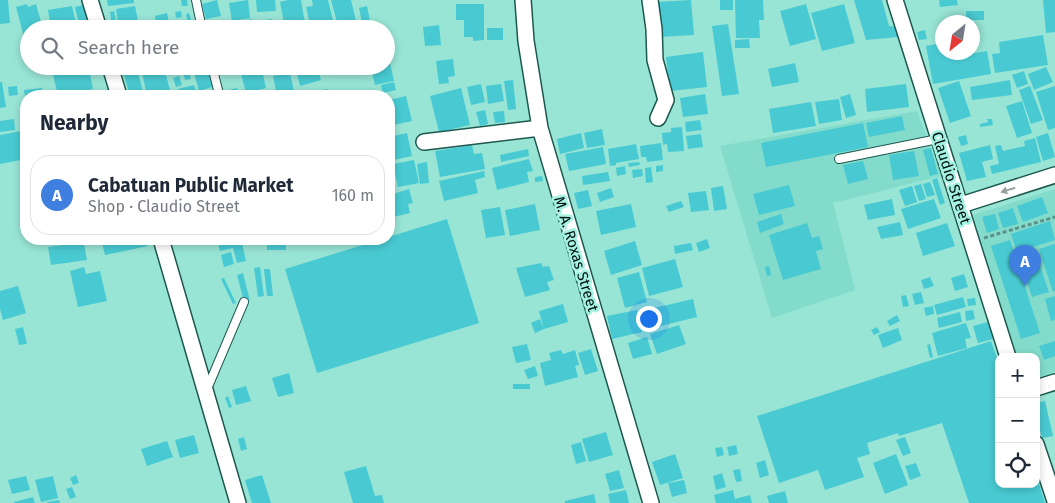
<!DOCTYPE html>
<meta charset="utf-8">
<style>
:root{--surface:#fff;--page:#f2f2f3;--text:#1f2937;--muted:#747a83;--line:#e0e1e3;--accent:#db2777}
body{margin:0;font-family:"Fira Sans",sans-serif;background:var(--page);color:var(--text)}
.controls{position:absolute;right:15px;bottom:15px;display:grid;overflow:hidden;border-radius:10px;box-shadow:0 2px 8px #0003}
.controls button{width:45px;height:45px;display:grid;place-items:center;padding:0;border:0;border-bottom:1px solid var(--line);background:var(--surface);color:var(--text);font:25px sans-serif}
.compass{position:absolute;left:935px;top:15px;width:45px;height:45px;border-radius:50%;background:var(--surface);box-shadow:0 2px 8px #0003;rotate:210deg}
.you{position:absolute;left:648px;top:318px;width:18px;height:18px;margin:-12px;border:4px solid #fff;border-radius:50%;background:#1a73e8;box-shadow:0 0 0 8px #1a73e833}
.badge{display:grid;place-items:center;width:32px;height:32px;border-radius:50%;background:var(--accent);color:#fff;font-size:16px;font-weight:700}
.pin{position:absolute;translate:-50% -41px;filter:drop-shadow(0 1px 2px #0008)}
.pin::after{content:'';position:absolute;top:26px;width:18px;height:15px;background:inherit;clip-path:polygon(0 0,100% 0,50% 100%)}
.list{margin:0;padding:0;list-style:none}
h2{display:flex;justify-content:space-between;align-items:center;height:65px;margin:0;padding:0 20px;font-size:21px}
h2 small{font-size:16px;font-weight:400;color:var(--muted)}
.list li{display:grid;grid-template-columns:32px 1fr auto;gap:15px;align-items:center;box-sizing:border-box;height:80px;margin:0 10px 10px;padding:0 10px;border:1px solid var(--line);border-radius:20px}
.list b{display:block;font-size:19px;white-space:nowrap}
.list p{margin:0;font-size:16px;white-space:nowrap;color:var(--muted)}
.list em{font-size:16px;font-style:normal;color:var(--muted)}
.icon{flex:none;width:28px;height:28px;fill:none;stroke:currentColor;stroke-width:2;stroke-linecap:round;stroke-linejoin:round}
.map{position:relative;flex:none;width:1055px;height:503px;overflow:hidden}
.search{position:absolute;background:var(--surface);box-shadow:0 2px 8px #0003;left:20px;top:20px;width:375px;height:55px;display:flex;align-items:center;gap:12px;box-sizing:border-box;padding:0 18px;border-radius:28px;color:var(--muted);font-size:19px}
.panel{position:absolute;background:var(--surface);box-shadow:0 2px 8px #0003;left:20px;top:90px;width:375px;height:155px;border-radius:20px}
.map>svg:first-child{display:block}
</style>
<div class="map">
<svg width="1055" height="503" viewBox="0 0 1055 503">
<rect width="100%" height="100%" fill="#98e5d6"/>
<!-- built -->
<path fill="#83dbcb" d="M917 111 941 176 833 203 855 290 772 318 720 146Z
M1055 189V372L1036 378V357H1017L973 215Z"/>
<!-- building -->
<path fill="#49cad2" d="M0 0H8L10 23 0 24Z
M107 0H134V3L108 6Z
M181 0H187L188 6H182Z
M217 0 221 16 206 19 202 4Z
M248 0 250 18 232 21 229 3Z
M256 0H275L276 11 257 12Z
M288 0H301L306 29H285L280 2Z
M312 0H328L335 29H311L306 7 313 6Z
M331 0H351L358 29H350V27L339 29Z
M691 0 694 35 660 37 657 2Z
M720 0H733V10H720Z
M735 0H763L764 20H759L760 38H736Z
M854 0H882L889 26 896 27 898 37 866 40Z
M939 0H957L958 5 940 7Z
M1043 0H1055V32L1046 33Z
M27 4 28 7 36 4 43 29H29V35L24 37 16 7Z
M456 4H484V40L473 41V37H464V20H456Z
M806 4 816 39 790 46 780 11Z
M844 4 855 43 822 51 811 13Z
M83 5 87 22 79 24 75 7Z
M72 6 77 28 51 29 48 10Z
M135 6 138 21 118 24 116 9Z
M367 6 370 21 362 23 359 8Z
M114 11 117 25H112L110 12Z
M181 11 182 17 176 18 175 12Z
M966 11H984V20H966Z
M167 13 169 23 176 22 178 29H157L155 16Z
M189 13 193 26 189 27 186 14Z
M252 19 253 29H234L233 22Z
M272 19 274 28 258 29 257 21Z
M222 22V26L208 28 207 24Z
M728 24 739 94 722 96 712 26Z
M439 25 441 45 425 46 423 27Z
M487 28H503V40H487Z
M925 30 927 39 919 40 917 32Z
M1043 35 1048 65 995 73 992 54 1000 53 999 42Z
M749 39 750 48H735V40Z
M942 43V52H963V55L987 51 991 74 933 84 926 46Z
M29 49V63L25 64 24 50Z
M703 52 707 87 670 91 666 57Z
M389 58 394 81 375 85 371 69 386 66V59Z
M453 59 455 76 448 77 449 83 439 84 436 61Z
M795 63 799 82 772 87 768 69Z
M71 66H75L76 71 89 69 93 89 58 96 52 70Z
M192 66H209L215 86 199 91Z
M239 66H261L266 88 246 93Z
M295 66H317L321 80 300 86Z
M1046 67 1053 82 1034 90 1028 74Z
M164 68 170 90 147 95 142 73Z
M188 69 191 79 185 80 183 71Z
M1024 71 1028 84 1017 88 1012 75Z
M138 72 143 92 130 95 124 75Z
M290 73 295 96H277L273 76Z
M179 76 182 85 176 87 173 78Z
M513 80 516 109 508 110 504 81Z
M1010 80 1012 95 972 100 970 87Z
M959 81 971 116 950 123 938 88Z
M0 82H2L6 107 0 108Z
M394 82 396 90 383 93 381 85Z
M481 84 485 102 471 105 467 87Z
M501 84 504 101 488 104 486 86Z
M906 84 909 107 867 112 865 89Z
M194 85 197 96H180L178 89Z
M17 86 18 95 9 96 8 87Z
M1030 86 1043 120 1031 124 1019 90Z
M1055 86V128L1048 130 1036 92Z
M42 88 43 96H25L24 90Z
M237 88 239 96H231L229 90Z
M461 88 470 125 439 132 430 96Z
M328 89 329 96H313L312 92Z
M705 94 708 114 683 117 680 98Z
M850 94 856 115 846 118 840 97Z
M406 96 412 121 389 126V100Z
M839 99 842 120 819 124 815 102Z
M1022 101 1032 133 1017 138 1006 106Z
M811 102 816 126 773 133 769 109Z
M485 110 488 124 480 126 476 112Z
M504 111 505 122 495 123 493 112Z
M902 116 905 130 869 137 866 123Z
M14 119 15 130 0 132V121Z
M987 119H992L993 125 980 127V124L988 122Z
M700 120 702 130 686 132 685 122Z
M863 123 868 147 766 167 761 143Z
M682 127 684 151 668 152 667 144 663 145 662 133 671 132V128Z
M602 129 605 145 587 148 584 133Z
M26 130V159L0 164V135Z
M407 133 412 156 389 161V137Z
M581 133 584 148 560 154 557 139Z
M1048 133 1055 157 1043 161 1036 137Z
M701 134 703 147 688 149 686 136Z
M966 135 968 144 961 146 958 137Z
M1035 138 1041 162 992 174 990 166 999 164 995 146 1001 145 1003 151 1025 146 1024 141Z
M661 143 663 160 647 162 646 157H641L640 146Z
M636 144 639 159 616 163V165L610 166 608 149Z
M472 145 474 154 482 153 485 169 440 177 435 151Z
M990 145 993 159 982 162 986 177 967 181 959 153Z
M603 147 606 164 569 171 565 154Z
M931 148 938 174 930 176 923 150Z
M528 149 529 156 501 162 500 155Z
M914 151 919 176 893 180 889 155Z
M529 159 533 171 527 172 529 182 497 190 492 168Z
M414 160 419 183 398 187 393 164Z
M863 161 868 179 848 184 843 165Z
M427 162 429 183 420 184 417 164Z
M639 162 640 165 629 167 628 163Z
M663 165V171L656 172V166Z
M625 166 626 174 617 176 616 168Z
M651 167 653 182 646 183 645 168Z
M642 169 643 176 633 178 632 170Z
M484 171 485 177 475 180 478 193 444 201 439 181Z
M608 172 610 181 583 185 582 176Z
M542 176 543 181 535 182V177Z
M937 178 945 203 940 205 932 180Z
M930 182 935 195 927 197 923 184Z
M921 184 926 199 919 201 914 186Z
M789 185 795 206 759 215 753 194Z
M723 186 727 209 714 211 711 188Z
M912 186 917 202 905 206 899 190Z
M389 188H391L393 194 409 189 413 203 408 204 410 213 389 218Z
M611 188 614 197 600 202 597 193Z
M588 190 592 206 578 209 574 193Z
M706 191 709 210 691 212 688 193Z
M1042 197 1048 213 1023 222 1017 206Z
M892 199 895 215 868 220 864 205Z
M934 199 941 218 908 229 901 209Z
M681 201 684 207 669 212 666 206Z
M535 204 540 230 510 236 505 210Z
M631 204 636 227 601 235 596 211Z
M500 207 505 235 486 238 481 210Z
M1013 208 1018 224 1003 228 998 213Z
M781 214 784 224 760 233 757 222Z
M995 214 999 229 987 233 982 217Z
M447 219 479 323 317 373 285 269Z
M1050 221 1055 240 1017 252 1011 234Z
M900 222 903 235 881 239 877 227Z
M807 223 812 238 819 236 823 249 816 251 821 269 783 280 769 235Z
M947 223 955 246 923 256 916 233Z
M74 239H83L87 260 51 265 48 247 62 245 61 241Z
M101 239H146L148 246 105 255Z
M217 239H241L246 261 237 263 233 248 220 251Z
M267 239H286V250H267Z
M707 239 710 248 699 252 696 243Z
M1010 240 1040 333 1021 339 991 246Z
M635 241 642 265 611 275 604 251Z
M691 243 693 250 675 254 674 246Z
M1055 244V291L1053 292 1039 249Z
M1035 251 1049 292 1032 297 1019 257Z
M231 252 234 264 224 267 221 255Z
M675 259 683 287 649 296 642 268Z
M541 263 543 267 549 266 554 280 547 282 550 290 525 297 516 268Z
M769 266 771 275 767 276 765 267Z
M84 267 86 274 100 271 107 301 78 307 70 271Z
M260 267 264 296 258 297 254 268Z
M264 269H270L273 296H267Z
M639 272 647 302 625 308 617 278Z
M243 273 250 301 244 302 237 275Z
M964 274 968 287 955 291 951 278Z
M930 277 934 286 924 289 921 280Z
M224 278 236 303 233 304 221 279Z
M18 286 26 313 3 320 0 309V291Z
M921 292 924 303 915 305 912 294Z
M906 295 909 306 903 307 901 296Z
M1055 296V320L1051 321 1045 299Z
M963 297 966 307 937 315 934 305Z
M975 298 976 305 968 306 967 299Z
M693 299 697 317 645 330 641 311Z
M563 304 568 322 544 329 539 311Z
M933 306 934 314 926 316 924 308Z
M637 310 642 332 612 339 607 316Z
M973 310 975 319 966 321 965 311Z
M960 312 962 322 939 328 937 318Z
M897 315 900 321 890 326 887 321Z
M540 319 544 329 535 333 531 323Z
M988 322 993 339 978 343 973 326Z
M966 323 971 338 965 339 967 348 938 356 932 333Z
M679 325 686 344 657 354 650 334Z
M23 327 27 344 19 345 15 329Z
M877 327 880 332 874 335 871 330Z
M898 328 902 340 883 348 878 335Z
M647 337 652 354 633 359 628 343Z
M991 341 999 364V484H1036L1037 478 1045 503H969L942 423 899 436 898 433 867 443 870 454 857 458 864 477 825 490 818 470 779 483 757 416Z
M1055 341V356L1044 360 1039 346Z
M527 344 531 360 516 363 512 347Z
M930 344 933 357 930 358 927 345Z
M591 349 598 371 585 375 578 353Z
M561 350 563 354 575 350 579 365 575 366 578 377 545 386 540 363 551 360 549 353Z
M535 366 538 376 528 379 524 370Z
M289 373 294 393 278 397 272 378Z
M513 384H530V389H513Z
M246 386 251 401 236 405 232 390Z
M228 396 232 407 229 408 225 398Z
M1045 401 1053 436 1042 438 1036 415V403Z
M606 432 613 455 589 462 582 439Z
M194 435 199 453 180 458 175 440Z
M244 437 247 449 241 451 238 439Z
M905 437 911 453 903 456 896 440Z
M167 441 173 457 147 466 141 449Z
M581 442 586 461 576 464 571 445Z
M736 445 738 454 729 456 727 447Z
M722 447 724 455 717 457 715 448Z
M675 454 683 478 660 485 652 462Z
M896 454 908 485 885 494 873 463Z
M765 460 769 475 760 478 756 463Z
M916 463 921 476 910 480 905 466Z
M366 466 375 496 382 495 384 503H353L344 472Z
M740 469 742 481 736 482 733 470Z
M619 470 624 488 610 491 605 474Z
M722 473 726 487 716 490 713 476Z
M76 475 79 483 73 485 70 478Z
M262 475 271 503H252L245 480Z
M26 476 30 490 12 494 8 480Z
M53 476 58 498 41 502 35 480Z
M684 480 687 493 672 497 668 483Z
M72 487 76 497 70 499 66 489Z
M626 490 629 503H610L608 494Z
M733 490 735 499 750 495 752 503H716L714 495Z
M785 491 788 503H769L767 496Z
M594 494 596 503H565V501Z
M33 497 35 503H14V502Z
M59 500 60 503H47V502Z"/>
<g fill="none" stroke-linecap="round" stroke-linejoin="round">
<!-- lane casing -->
<g stroke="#1d584f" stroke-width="10">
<path id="lane" d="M196 0 202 29
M212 66 219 94
M839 159 938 139
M207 389 244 302"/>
</g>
<!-- street casing -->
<g stroke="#1d584f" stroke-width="18">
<path id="street" d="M90 0 99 29
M523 0 526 41 540 128 651 503
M650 0 654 29 655 60 666 100 658 118
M895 0 1008 357
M110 66 119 96
M424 142 540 128
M961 205 1055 175
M161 239 238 503
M1036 388 1055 382
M1036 444 1055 501"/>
</g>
<!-- path -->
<path stroke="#5c9187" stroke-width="3" stroke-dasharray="4 2.5" stroke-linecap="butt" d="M984 238 1055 217"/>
<!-- lane -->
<use href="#lane" stroke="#fff" stroke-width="8"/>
<!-- street -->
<use href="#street" stroke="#fff" stroke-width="15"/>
</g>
<!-- one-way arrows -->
<defs><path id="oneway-solid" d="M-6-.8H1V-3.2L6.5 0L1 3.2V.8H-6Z" transform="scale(1.25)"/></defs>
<use fill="#99a09f" href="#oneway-solid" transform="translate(1008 190) rotate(163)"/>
<g text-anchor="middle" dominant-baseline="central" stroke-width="5" stroke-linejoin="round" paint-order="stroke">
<!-- street labels -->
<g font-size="15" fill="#00120f" stroke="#a5f2e3">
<text transform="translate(951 178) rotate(72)">Claudio Street</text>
<text transform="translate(576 254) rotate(73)">M. A. Roxas Street</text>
</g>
</g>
</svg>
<div class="controls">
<button>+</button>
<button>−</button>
<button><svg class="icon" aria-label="locate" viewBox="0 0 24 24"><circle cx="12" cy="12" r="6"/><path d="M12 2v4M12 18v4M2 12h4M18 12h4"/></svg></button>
</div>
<svg class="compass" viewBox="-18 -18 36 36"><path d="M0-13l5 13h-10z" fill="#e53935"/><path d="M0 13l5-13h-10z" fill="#747a83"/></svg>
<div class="you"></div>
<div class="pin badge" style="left:1025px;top:286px;background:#3f7fe0">A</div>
<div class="search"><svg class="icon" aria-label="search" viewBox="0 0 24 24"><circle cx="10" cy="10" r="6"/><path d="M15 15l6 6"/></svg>Search here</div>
<section class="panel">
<h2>Nearby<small></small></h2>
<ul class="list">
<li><span class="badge" style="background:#3f7fe0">A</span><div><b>Cabatuan Public Market</b><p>Shop · Claudio Street</p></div><em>160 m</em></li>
</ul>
</section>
</div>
